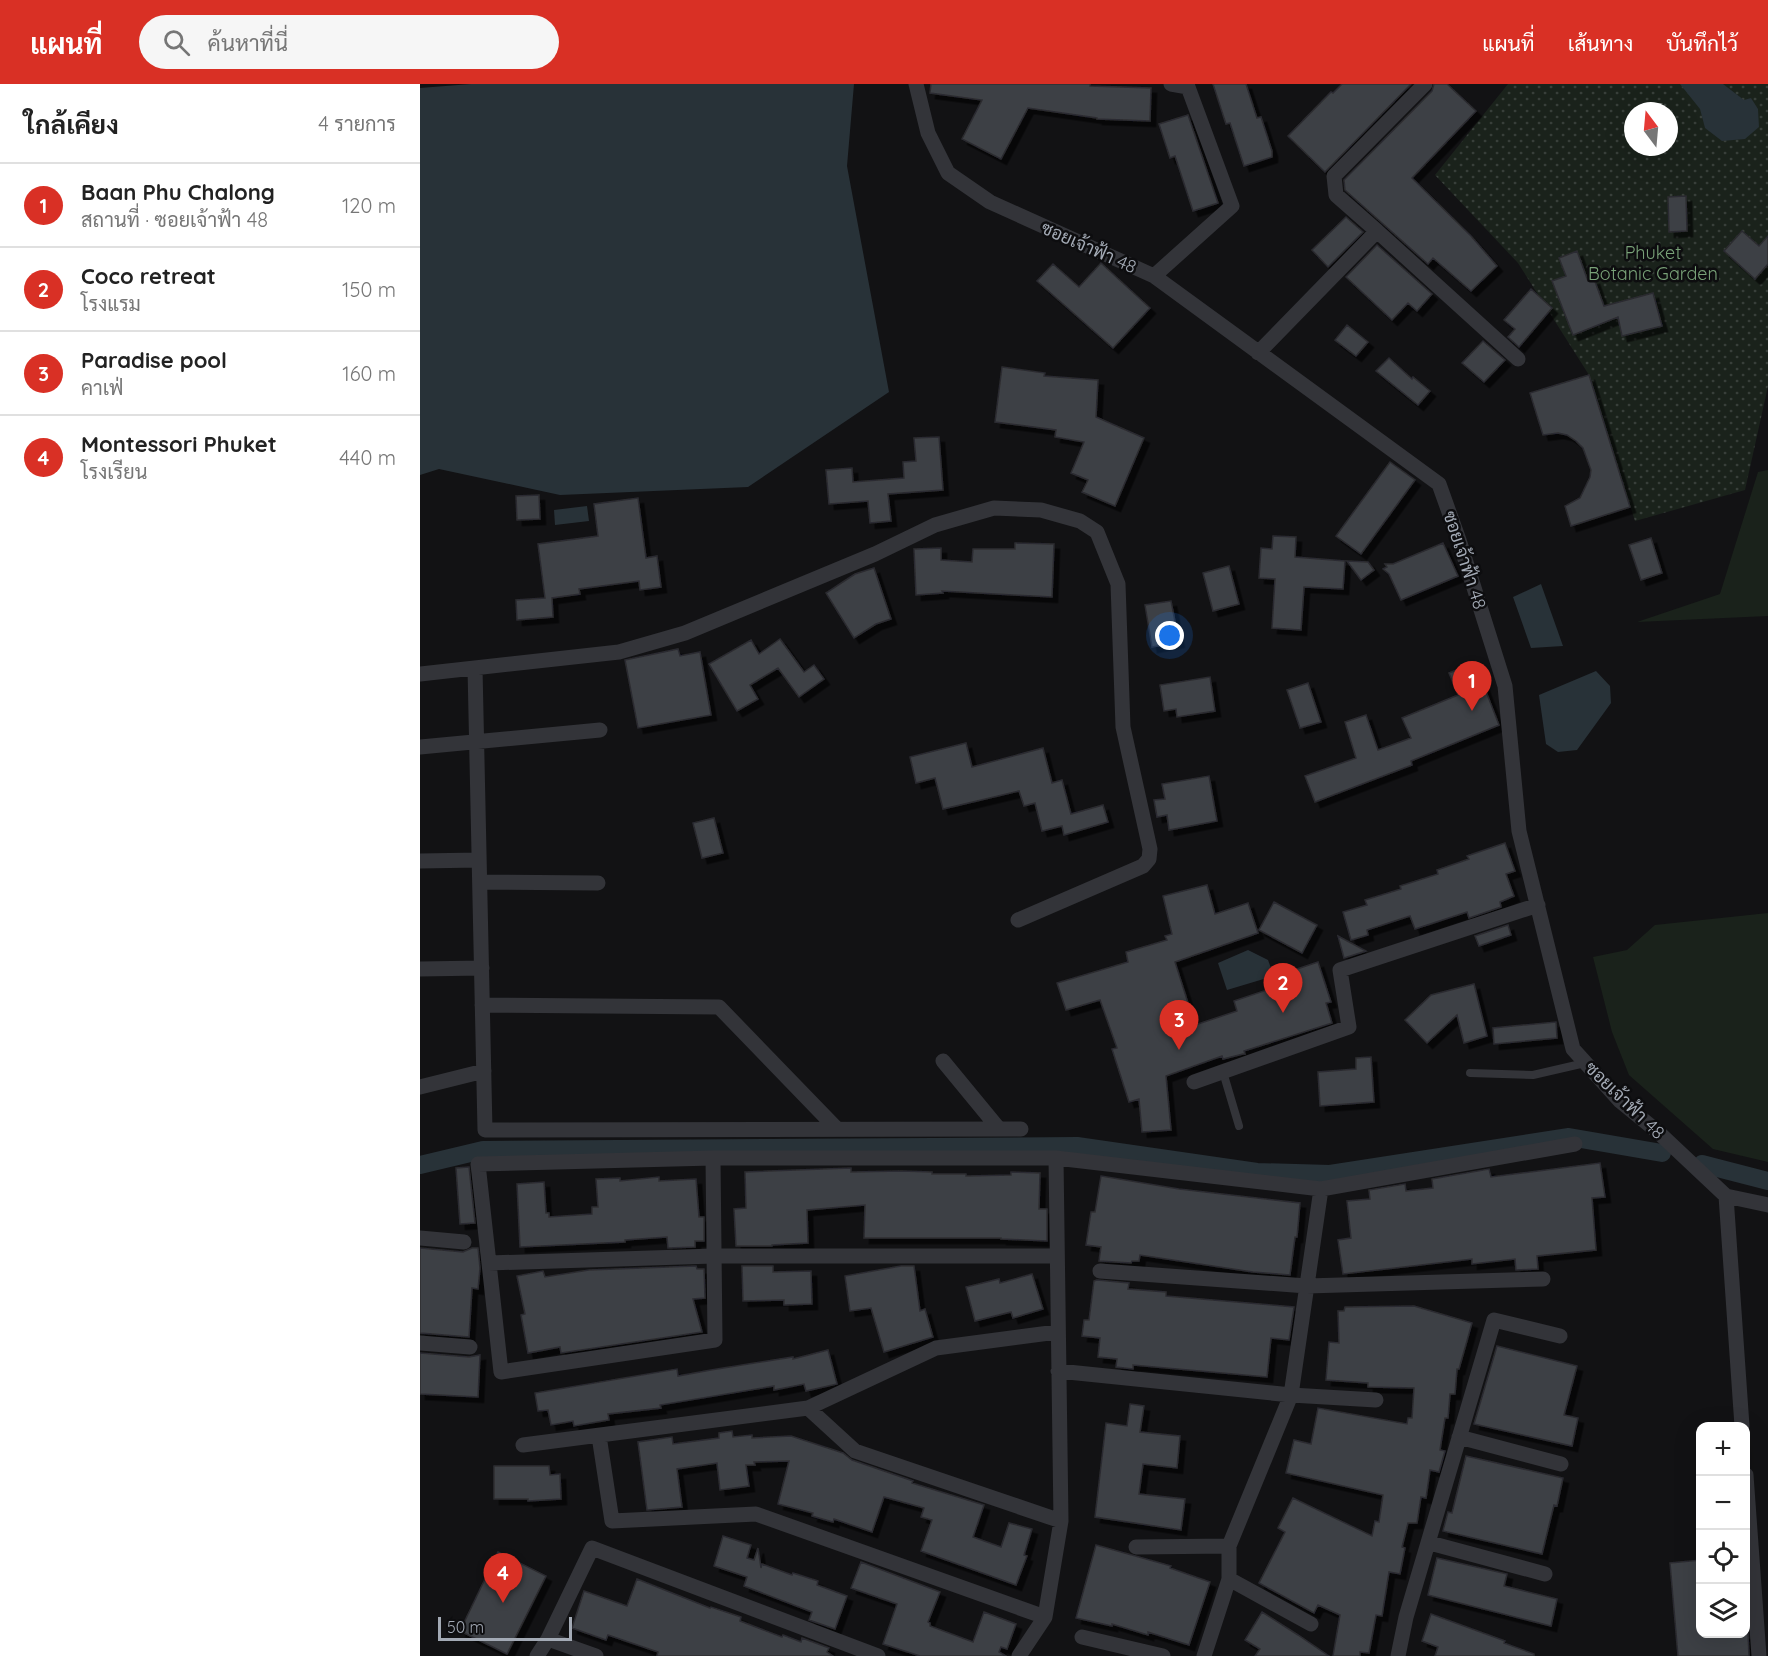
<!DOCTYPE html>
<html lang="th">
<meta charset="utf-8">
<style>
:root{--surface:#fff;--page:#f6f6f6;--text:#222;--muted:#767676;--line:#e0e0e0;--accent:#d93025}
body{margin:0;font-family:Quicksand,Sarabun,sans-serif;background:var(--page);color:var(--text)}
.controls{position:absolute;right:18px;bottom:18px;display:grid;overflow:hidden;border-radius:12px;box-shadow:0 6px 24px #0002}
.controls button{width:54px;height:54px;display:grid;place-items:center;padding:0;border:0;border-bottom:2px solid var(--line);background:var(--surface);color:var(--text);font:30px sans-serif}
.compass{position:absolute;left:1204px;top:18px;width:54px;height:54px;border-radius:50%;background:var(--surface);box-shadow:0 6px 24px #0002;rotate:344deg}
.scale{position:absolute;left:18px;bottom:15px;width:134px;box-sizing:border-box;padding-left:6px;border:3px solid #a3aab5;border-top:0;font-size:16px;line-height:21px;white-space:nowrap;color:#a3aab5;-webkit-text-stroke:4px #0d0d0f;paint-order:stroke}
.you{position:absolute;left:750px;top:552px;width:21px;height:21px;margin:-15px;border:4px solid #fff;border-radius:50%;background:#1a73e8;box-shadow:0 0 0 9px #1a73e833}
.badge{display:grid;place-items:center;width:39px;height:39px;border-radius:50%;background:var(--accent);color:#fff;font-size:20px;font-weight:700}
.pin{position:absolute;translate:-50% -50px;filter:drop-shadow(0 2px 3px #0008)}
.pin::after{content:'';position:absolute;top:32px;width:21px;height:18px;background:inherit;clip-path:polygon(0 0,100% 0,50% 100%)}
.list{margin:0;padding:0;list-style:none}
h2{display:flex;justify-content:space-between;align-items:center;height:78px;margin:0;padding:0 24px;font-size:26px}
h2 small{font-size:20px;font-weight:400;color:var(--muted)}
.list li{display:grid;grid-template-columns:39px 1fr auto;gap:18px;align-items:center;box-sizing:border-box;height:84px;padding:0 24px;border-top:2px solid var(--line)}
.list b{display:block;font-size:22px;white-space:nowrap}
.list p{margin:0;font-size:20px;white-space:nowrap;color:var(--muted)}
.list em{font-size:20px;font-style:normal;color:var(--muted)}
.icon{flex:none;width:33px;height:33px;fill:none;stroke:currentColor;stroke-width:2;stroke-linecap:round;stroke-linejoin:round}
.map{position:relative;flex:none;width:1348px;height:1572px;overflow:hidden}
header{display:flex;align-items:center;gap:36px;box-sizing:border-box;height:84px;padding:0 30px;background:var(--accent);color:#fff}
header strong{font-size:28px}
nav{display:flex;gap:33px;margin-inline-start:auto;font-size:21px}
.search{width:420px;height:54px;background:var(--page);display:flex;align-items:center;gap:15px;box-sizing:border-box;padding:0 21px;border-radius:33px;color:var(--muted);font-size:22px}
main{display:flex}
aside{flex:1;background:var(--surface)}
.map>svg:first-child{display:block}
</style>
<header>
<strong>แผนที่</strong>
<div class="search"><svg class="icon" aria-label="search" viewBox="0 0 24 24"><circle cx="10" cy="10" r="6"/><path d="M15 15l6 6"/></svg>ค้นหาที่นี่</div>
<nav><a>แผนที่</a><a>เส้นทาง</a><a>บันทึกไว้</a></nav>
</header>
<main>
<aside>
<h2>ใกล้เคียง<small>4 รายการ</small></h2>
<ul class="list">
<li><span class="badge">1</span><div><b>Baan Phu Chalong</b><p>สถานที่ · ซอยเจ้าฟ้า 48</p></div><em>120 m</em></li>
<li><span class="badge">2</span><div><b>Coco retreat</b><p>โรงแรม</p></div><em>150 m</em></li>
<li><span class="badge">3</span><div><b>Paradise pool</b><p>คาเฟ่</p></div><em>160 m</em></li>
<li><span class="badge">4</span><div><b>Montessori Phuket</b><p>โรงเรียน</p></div><em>440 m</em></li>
</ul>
</aside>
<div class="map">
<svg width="1348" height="1572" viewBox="0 0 1348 1572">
<defs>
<pattern id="park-dots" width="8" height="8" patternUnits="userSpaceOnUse" patternTransform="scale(1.5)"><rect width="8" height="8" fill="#1a221b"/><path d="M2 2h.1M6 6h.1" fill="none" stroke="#383f3a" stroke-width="1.8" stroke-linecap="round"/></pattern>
<filter id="shadow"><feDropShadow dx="5.5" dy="5.5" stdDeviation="0" flood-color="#0009"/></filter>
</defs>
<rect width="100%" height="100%" fill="#121214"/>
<!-- grass -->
<path fill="#1a221b" d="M1348 386V532L1217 538 1300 510 1338 388Z
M1348 829V1078L1293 1065 1209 991 1192 948 1173 873 1207 866 1235 841Z"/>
<!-- park -->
<path fill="url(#park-dots)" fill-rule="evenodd" d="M1088 0H1348V302L1325 406 1215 437 1169 291 1098 179 1015 91ZM1213 27H1249V63H1213Z"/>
<!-- water -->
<path fill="#283238" d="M51 0H434L427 82 469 308 328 403 140 411 19 385 0 391V4Z
M1260 0H1303L1324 16 1331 14 1338 25 1339 43 1325 55 1302 57 1285 44 1280 25Z
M167 422 169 437 135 441 134 426Z
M1121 500 1143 562 1111 564 1093 513Z
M1176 587 1190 602 1191 619 1157 666 1138 668 1126 660 1119 611Z
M828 866 848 876 854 892 807 906 798 879Z"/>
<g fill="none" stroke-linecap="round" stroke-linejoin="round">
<!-- canal -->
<path stroke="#283238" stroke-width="18" d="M1282 1080 1348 1097
M0 1081 63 1066 657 1062 837 1088 910 1090 1149 1053 1242 1069"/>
</g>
<!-- building -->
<path fill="#3e4044" stroke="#2c2c30" stroke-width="1.5" filter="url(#shadow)" d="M511 0H670V2L731 4 730 37 677 35V34L608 24 581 75 542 55 562 16 510 9Z
M793 0H826L837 34 841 33 852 67V73L824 82 810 39 806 40Z
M922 0H991L905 88 868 52 911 8 913 9Z
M1014 0H1027L1056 27 992 94 1051 152 1077 182 1051 207 1013 174 1008 180 925 106 924 96 1012 7Z
M768 31 798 119 773 127 755 72 750 74 739 40Z
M1266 112 1267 147 1249 148 1248 113Z
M926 133 943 148 908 183 892 166Z
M1322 147 1339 162 1348 152V180L1335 195 1304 167Z
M957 161 1012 210 997 227 988 219 972 236 926 193Z
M1157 167 1168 197 1174 195 1184 222 1233 209 1242 242 1202 252 1198 233 1153 251 1132 197 1146 192 1139 174Z
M681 179 730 224 693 264 617 197 633 180 659 203Z
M1111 205 1132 224 1099 263 1088 253 1095 245 1084 236Z
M927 241 948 258 936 272 915 256Z
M1063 257 1085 276 1064 298 1042 279Z
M969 274 992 295 993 293 1010 307 998 321 956 287Z
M582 283 625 289 624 292 678 296 676 333 724 354 695 422 662 408 668 396 651 389 664 358 635 353 636 346 575 338Z
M1169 291 1210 423 1151 442 1145 422 1160 414 1170 393 1171 386 1163 364 1156 357 1147 351 1138 349 1123 351 1110 309Z
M519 353 523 406 468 410 471 437 450 439 448 417 409 420 406 386 432 384 433 398 484 394 483 378 496 377 494 354Z
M970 378 995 396 941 470 916 452Z
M119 411 120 435 97 436 96 412Z
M218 414 226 474 237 472 241 503 220 506 219 497 159 505 160 510 132 514 133 533 97 536 96 516 125 514 118 460 178 452 174 420Z
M853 452 876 453 875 473 925 477 923 505 884 503 881 546 852 544 855 495 839 494 841 464 852 465Z
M1231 454 1242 489 1221 496 1209 461Z
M595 459 634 460 632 513 522 507 523 509 496 511 494 465 521 464V476L552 478 553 465H595Z
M1023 459 1038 492 981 516 969 490 963 485 967 483 965 480H973Z
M927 477 948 478 954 486 941 496Z
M809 482 819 520 793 527 783 489Z
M454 484 471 535 456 540 434 554 406 509 435 490Z
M751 517 759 558 732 563 725 521Z
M360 555 384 588 394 581 404 595 379 613 358 584 330 601 338 615 317 627 289 580 331 556 339 570Z
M258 565 260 572 280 568 291 631 218 644 205 576Z
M1055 579 1079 641 991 677 992 681 895 718 885 692 936 674 925 638 946 631 958 666 991 654 982 634 1038 611 1029 589Z
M790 593 795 627 757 633 756 625 744 627 740 601Z
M888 599 901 638 880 644 867 606Z
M546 659 552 683 623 664 632 699 642 696 651 730 683 721 688 738 644 751 642 742 622 747 615 719 604 722 599 707 523 725 515 694 496 699 490 673Z
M789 692 797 737 749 746 747 731 737 733 734 716 745 715 742 700Z
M294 734 303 769 282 774 273 739Z
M1085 759 1095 787 1086 790 1094 812 1080 818 1081 823 1049 834 1047 828 995 845 990 832 947 846 948 851 931 856 923 828 947 821 945 816 981 805 980 802 1018 790 1017 786 1049 775 1047 772Z
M787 801 795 830 828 819 838 849 755 878 775 941 817 927 814 917 865 900 862 890 898 878 911 918 906 919 912 939 824 967 825 970H823L803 975 802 972 746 992 751 1046 722 1048 719 1015 709 1018 692 965 697 964 680 916 646 926 637 899 708 878 706 868 747 856 745 852 752 850 743 812Z
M854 818 897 841 882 869 839 846Z
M1088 841 1091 851 1059 862 1055 852Z
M918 852 946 867 924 874Z
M1054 900 1067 952 1044 959 1037 931 1007 959 985 936 1011 911Z
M1136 938 1137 954 1074 960 1073 944Z
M951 973 954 1018 900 1022 898 988 936 985V974Z
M1180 1079 1185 1113 1172 1114 1176 1166 1117 1172 1118 1185 1096 1186 1095 1175 1052 1180V1175L923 1190 918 1156 931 1154 927 1117 950 1115 949 1106 985 1100 986 1107 1013 1104 1012 1095 1069 1085 1071 1093Z
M49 1083 55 1139 40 1140 36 1084Z
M431 1084V1088L481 1087 512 1088V1090H546V1092L591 1091V1088L620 1089 619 1125H627V1157L581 1155V1154H444L445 1121 387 1126 388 1159 352 1161V1162H316L314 1125 326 1124 325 1088Z
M681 1092 759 1105 880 1119 877 1153H875L870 1191 833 1188 720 1171 719 1177H712L711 1179 679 1177 681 1163 666 1161 671 1128H675Z
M239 1093V1097L276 1095 279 1133H284V1157H275V1163L248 1164 247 1153 205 1156V1158L100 1163 97 1100 124 1098 126 1129H129V1133L172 1130V1123H178L176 1095 200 1094V1097Z
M0 1164 43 1168 52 1164H58L60 1184 58 1205 52 1204 49 1253 0 1249Z
M276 1182 277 1185H284L285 1214 273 1215 282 1248 141 1269 140 1263 108 1269 101 1231 105 1230 97 1192 123 1187 125 1193 169 1186Z
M322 1182H353V1188L391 1187 392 1220 364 1221V1216L323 1217Z
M481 1182H494L500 1227 505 1225 513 1253 464 1268 451 1224 430 1227 425 1192Z
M612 1190 623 1225 593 1234 591 1228 555 1237 546 1203 579 1195 580 1199Z
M677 1196 709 1199 708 1205 746 1208V1212L874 1223 869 1256 851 1254 847 1293 713 1281V1285L696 1283 697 1275 678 1273 680 1254 662 1252 664 1236H669L674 1197Z
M994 1222 1052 1239 1039 1285H1037L1035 1310H1030L1028 1334H1025L1020 1366 1025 1367 1019 1388 1010 1386 1006 1414 1001 1413 997 1439H988L982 1463 985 1464 980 1490 969 1488 962 1532 956 1531 949 1569 940 1568V1572H913L920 1531 898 1521 894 1529 839 1499 865 1448 858 1444 873 1414 952 1452 955 1437 959 1438 963 1411 866 1389 874 1356 891 1360 898 1324 987 1340 988 1334H992L994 1304 948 1303V1299L906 1296 909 1258 919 1259 918 1227H924L925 1223Z
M1077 1262 1157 1282 1144 1331 1158 1334 1152 1362 1054 1340Z
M408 1266 417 1300 386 1307 384 1300 354 1306V1302L240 1321 241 1324 188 1330 189 1336 154 1342 153 1337 131 1341 128 1326 118 1327 115 1309 257 1285 258 1292 291 1286 373 1273V1275Z
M0 1269 49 1273 60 1271 58 1313 0 1310Z
M710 1320 724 1322 720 1348 760 1352 757 1384 723 1380 719 1410 765 1415 761 1446 675 1433 686 1339 707 1342Z
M312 1347 313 1353 332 1351V1354L371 1352 423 1369 432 1376 493 1397 492 1399 564 1421 553 1453 581 1463 589 1439 612 1445 604 1471 607 1472 596 1501 501 1467 512 1436 501 1433 504 1424 464 1413 452 1448 414 1435 413 1438 392 1432 393 1429 358 1420 369 1377 334 1378 335 1381H326L329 1402 300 1406 297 1379 257 1385 262 1423 227 1426 218 1358 252 1353 253 1360 299 1354V1349Z
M1046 1372 1143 1394 1137 1422 1134 1421 1122 1470 1023 1447 1028 1428 1032 1429Z
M74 1382H129L130 1391 140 1390 141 1415 108 1417V1415H74Z
M303 1452 331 1461 327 1474 334 1476 338 1464 341 1484 342 1480 372 1491 373 1489 398 1497 397 1501 427 1512 415 1545 389 1536 392 1528 324 1502 327 1493 294 1482Z
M676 1461 751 1482 750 1484 790 1498 769 1561 728 1548V1551L692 1540V1542L656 1534Z
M78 1468 126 1492 87 1570 40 1547Z
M1017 1474 1087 1490 1084 1502 1137 1515 1131 1542 1008 1511Z
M1281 1476V1550H1328L1329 1572H1258L1250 1479Z
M441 1478 520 1508 508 1538 510 1539V1542L553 1558 564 1528 596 1540 587 1565 581 1563 579 1568 586 1572H500L463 1560 477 1520 431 1504Z
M217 1495 290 1524 291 1523 321 1533 320 1537 362 1553 363 1551 381 1558 382 1554 409 1564 407 1568 413 1572H237L238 1568 188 1551 186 1556 152 1544 164 1507 207 1522Z
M842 1528 878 1551 909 1572H835L840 1565 825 1556Z
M1011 1530 1085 1557 1084 1559 1114 1570V1572H1015L1018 1563 1002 1557Z"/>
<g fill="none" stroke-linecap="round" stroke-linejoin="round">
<!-- lane -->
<path stroke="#333439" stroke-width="8" d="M803 988 819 1042
M1050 989 1113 991 1165 979"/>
<!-- street -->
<path stroke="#333439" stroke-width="15" d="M496 0 508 49 528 89 570 118 734 192 1019 400 1039 456 1085 602 1099 747 1153 965 1200 1017 1238 1048 1306 1112 1348 1121
M957 147 916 111 914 92 1005 0
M734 192 812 122 768 3 751 0
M838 269 957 147 1098 275
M55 584 65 1046 601 1045
M0 590 199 568 265 549 455 470 515 441 574 424 621 426 660 437 677 448 698 500 703 643 730 765 729 775 723 782 598 836
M0 663 180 646
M0 777 59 776
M60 798 178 799
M0 885 62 884
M62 921 299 923 417 1045
M523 977 579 1045
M774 998 929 943 920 886 1118 821
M0 1003 64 987
M293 1074 295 1256 81 1288 58 1080 293 1074H636L901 1105 1155 1060
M1306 1112 1322 1342
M0 1154 44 1158
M69 1179 294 1172H637
M680 1187 887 1202 1123 1195
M0 1259 50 1263
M638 1287 871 1311 956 1316
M388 1324 435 1367 641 1437
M179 1352 192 1437 336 1430 625 1533
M1039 1353 1141 1380
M103 1361 388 1324 516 1264 637 1248
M1326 1391 1339 1572
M1010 1459 1125 1490
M716 1463 809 1462
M809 1495 891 1540
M662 1553 743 1572
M128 1555 176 1572
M117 1572 128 1555 172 1464 458 1572
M599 1572 625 1533 641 1437 636 1074
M784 1572 809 1495V1462L871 1311 901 1105
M978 1572 986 1533 1074 1236 1140 1252"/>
</g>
<g text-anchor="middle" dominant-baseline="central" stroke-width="5" stroke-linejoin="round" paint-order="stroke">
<!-- street labels -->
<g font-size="18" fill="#a3aab5" stroke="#0d0d0f">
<text transform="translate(669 163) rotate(24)">ซอยเจ้าฟ้า 48</text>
<text transform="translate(1045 476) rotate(72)">ซอยเจ้าฟ้า 48</text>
<text transform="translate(1205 1016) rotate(44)">ซอยเจ้าฟ้า 48</text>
</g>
<!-- park labels -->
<g font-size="18" fill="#79a278" stroke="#0d0d0f">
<text x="1233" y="168">Phuket<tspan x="1233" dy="21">Botanic Garden</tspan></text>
</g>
</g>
</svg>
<div class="controls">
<button>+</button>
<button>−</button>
<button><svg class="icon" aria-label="locate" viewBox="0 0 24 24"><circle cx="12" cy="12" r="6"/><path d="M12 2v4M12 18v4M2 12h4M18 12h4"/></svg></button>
<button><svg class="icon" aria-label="layers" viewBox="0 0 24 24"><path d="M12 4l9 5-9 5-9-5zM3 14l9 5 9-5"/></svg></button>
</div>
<svg class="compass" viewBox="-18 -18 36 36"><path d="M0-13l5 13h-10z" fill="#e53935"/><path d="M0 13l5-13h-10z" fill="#767676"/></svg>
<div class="scale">50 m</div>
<div class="you"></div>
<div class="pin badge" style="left:1052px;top:627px">1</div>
<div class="pin badge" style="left:863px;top:929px">2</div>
<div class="pin badge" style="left:759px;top:966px">3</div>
<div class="pin badge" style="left:83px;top:1519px">4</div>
</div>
</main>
